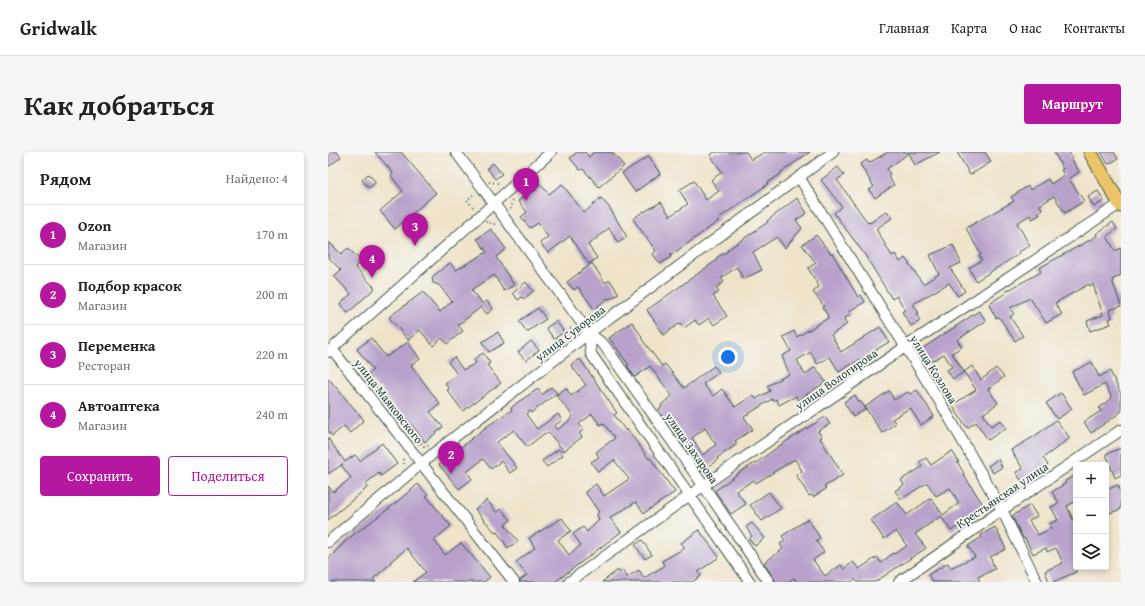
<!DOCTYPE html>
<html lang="ru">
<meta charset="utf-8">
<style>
:root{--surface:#fff;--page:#f6f6f6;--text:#202124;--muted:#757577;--line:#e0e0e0;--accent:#b5179e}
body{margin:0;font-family:"Gentium Book Plus",serif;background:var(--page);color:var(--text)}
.controls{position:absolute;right:12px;bottom:12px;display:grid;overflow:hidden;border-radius:4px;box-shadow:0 2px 6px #0003}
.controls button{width:36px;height:36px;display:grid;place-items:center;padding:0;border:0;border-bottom:1px solid var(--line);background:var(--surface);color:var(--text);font:20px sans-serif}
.you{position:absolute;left:400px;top:205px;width:14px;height:14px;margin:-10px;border:3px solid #fff;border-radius:50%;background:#1a73e8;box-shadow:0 0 0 6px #1a73e833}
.badge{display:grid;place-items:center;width:26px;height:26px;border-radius:50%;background:var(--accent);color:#fff;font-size:13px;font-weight:700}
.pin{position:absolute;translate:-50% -33px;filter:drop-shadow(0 1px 2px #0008)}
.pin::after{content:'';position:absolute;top:21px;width:14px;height:12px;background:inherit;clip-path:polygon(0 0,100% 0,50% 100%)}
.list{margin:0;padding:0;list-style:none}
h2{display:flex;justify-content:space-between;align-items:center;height:52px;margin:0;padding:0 16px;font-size:17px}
h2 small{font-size:13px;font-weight:400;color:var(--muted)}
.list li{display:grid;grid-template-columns:26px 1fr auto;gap:12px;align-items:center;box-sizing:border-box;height:60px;padding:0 16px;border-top:1px solid var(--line)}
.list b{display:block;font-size:15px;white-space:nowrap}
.list p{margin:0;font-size:13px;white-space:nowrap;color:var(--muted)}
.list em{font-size:13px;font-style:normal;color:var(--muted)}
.actions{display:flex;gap:8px;padding:12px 16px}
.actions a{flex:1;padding:9px 0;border:1px solid var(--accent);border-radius:4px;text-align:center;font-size:14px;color:var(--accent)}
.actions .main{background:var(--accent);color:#fff}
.icon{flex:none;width:22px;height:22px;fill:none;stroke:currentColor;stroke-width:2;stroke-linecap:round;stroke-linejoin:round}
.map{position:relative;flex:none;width:793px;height:430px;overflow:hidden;border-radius:4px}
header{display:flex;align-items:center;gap:24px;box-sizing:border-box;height:56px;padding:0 20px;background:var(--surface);border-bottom:1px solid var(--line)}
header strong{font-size:19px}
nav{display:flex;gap:22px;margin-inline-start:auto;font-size:14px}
.intro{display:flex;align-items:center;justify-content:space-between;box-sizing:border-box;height:96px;padding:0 24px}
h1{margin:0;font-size:28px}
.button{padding:10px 18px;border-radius:4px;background:var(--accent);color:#fff;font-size:14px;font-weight:700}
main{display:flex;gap:24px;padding:0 24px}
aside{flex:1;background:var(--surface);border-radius:4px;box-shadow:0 2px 6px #0003}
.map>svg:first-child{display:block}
</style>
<header>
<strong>Gridwalk</strong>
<nav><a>Главная</a><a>Карта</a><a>О нас</a><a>Контакты</a></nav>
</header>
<div class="intro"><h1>Как добраться</h1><a class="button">Маршрут</a></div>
<main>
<aside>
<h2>Рядом<small>Найдено: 4</small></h2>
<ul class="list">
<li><span class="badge">1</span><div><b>Ozon</b><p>Магазин</p></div><em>170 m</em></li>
<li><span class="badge">2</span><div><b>Подбор красок</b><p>Магазин</p></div><em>200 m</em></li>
<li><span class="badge">3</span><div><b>Переменка</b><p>Ресторан</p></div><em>220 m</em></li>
<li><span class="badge">4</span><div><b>Автоаптека</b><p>Магазин</p></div><em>240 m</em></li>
</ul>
<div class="actions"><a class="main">Сохранить</a><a>Поделиться</a></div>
</aside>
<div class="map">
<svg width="793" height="430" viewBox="0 0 793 430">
<rect width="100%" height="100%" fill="#f6f6f2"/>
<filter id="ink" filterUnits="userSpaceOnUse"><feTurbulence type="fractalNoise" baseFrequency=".025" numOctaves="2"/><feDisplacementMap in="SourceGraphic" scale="8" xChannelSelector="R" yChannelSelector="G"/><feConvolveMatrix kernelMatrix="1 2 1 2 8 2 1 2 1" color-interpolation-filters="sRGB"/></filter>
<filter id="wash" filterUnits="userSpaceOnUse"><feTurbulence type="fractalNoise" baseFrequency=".012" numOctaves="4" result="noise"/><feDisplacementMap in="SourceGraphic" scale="16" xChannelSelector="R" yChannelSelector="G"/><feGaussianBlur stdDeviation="0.9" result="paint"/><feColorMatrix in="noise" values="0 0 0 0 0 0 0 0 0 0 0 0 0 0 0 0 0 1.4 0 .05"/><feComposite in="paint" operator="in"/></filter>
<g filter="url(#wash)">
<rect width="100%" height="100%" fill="#efe4ca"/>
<g id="blocks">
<!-- building -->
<path fill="#b8a2cb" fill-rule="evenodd" d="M0 0H9L13 5 0 15Z
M47 0H73L108 41 67 77 52 59 75 39 63 24 65 21Z
M249 0H257L261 5 266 0H284L296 14 271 35 255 17 252 18 242 6Z
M387 0H418L423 8 437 0H482L452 21 453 22 439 31 440 32 391 66 392 68 342 104 343 105 332 112 325 102 328 99 305 67 316 59V60L333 50 342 64 360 52 351 38 366 29 378 48 391 39 383 28 394 20 382 3Z
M560 0H612L587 13 581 1 559 17 562 22 560 24 566 33 547 46 541 38 546 35 532 12 539 8 541 11Z
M629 0H657L663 10 642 23Z
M726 0H741L744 6H743L751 20 741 27 756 49 737 61 726 44 712 53 714 58 710 60 712 63 704 67 702 63 689 71 702 94 690 100 691 102 648 129 641 116 654 108 651 104 653 103 638 76 686 49 683 45 700 34 702 38 720 27 723 32 736 23 733 18 735 17Z
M773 0H786L790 7 780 12Z
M321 4 332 22 307 40 294 21Z
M165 11 174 22 167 27 159 16Z
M510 15 516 23 509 28 540 71 541 70 542 71 559 59 564 66 548 77 564 104 567 102 572 110 577 106 595 132 611 122 602 103 625 93 633 111 622 116 637 139 630 144 621 131 585 152 591 161 588 162 592 169 583 174 574 160 577 158 569 144 564 147 537 103 506 61 514 55 493 28Z
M40 22 48 30 41 36 34 28Z
M212 32 221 42 234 32 256 61 273 46 281 55 299 85 290 91 281 76 260 93 269 106 261 112 242 84 220 101 212 91 220 85 210 71 202 76 193 65 199 60 190 49Z
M770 39 776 49 766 55 760 45Z
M469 46 479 61 468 68 474 76 457 96 449 85 425 100 434 118 415 127 409 115 393 126 396 130 388 136 391 140 385 144 399 164 386 173 381 166 371 173 367 168 356 176 352 171 336 183 319 158 389 108 388 106 400 99 399 98 440 70 439 69Z
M785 70 789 77 779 84 787 99 793 96V123L784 128 793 154 782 158 784 166 781 167 783 172 762 179 759 169 775 163 765 132 762 134 761 132 727 151 734 162 718 171 702 146 682 156 686 162 682 165 695 184 687 189 671 165 668 166 661 153 663 150 678 141 677 140 713 120 711 116 769 84 768 82Z
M163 77 178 97 168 105 186 133 176 139 166 123 143 138 155 152 159 149 165 157 159 162 153 155 130 173 135 179 119 192 114 186 105 194 92 178 80 188 61 165 95 140 112 160 124 149 111 133 105 131 104 125 122 111 128 118 159 100 149 87Z
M488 83 503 102 504 101 530 145 533 143 537 150 521 159 523 162 516 167 519 172 503 183 513 200 552 175 561 190 511 220 502 205 489 212 483 200 469 208 477 223 487 215 498 230 470 248 468 244 451 253 448 247 445 249 444 247 416 265 425 277 407 289 409 292 389 306 390 307 374 320 330 258 334 255 333 253 344 244 322 214 307 225 299 214 301 213 281 186 304 170 314 185 313 186 334 214 337 212 356 236 386 214 391 220 375 232 385 244 394 237 407 255 425 243 428 247 442 239 439 234 461 222 454 204 463 199 455 185 466 179 469 185 500 166 499 165 500 164 494 155 496 154 485 140 491 135 480 116 488 111 474 93ZM377 276 388 293 375 303 364 286Z
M0 89 13 102 20 96 33 109 27 115 47 136 20 161 12 152 23 142 6 124 13 118 0 105Z
M264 111 277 131 282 128 291 142 281 147 280 146 266 157 250 135 246 138 239 130Z
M198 130 205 139 196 147 194 145 190 148 185 141Z
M210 156 218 167 199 180 191 169Z
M651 159 658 169 629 188 634 195 624 201 636 220 625 227 619 218 624 215 616 202 601 211 592 198Z
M228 169 236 180 226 187 218 176Z
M170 180 176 191 161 200 154 190Z
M43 186 58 205 80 190 92 207 83 213 112 252 102 260 115 275 97 290 78 266 75 268 52 236 50 237 40 222 45 218 29 197Z
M203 189 211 198 198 209 190 200Z
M155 201 162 211 159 213 173 231 135 259 119 238 121 237 117 231 129 222 120 210 126 205 135 218 148 211 146 207Z
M252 207 289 261 286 263 298 279 299 277 321 307 322 306 347 340 316 361 308 350 282 366 293 380 227 430H192V428L199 423 188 410 207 396 201 386 234 366 243 379 230 388 241 403 253 393 245 382 255 375 259 380 271 368 269 362 271 360 257 340 268 332 276 344 301 327 286 308 270 320 263 310 271 305 268 300 287 286 275 271 272 273 264 262 251 272 256 278 251 281 254 285 236 299 220 280 218 282 217 281 199 295 186 278 169 290 189 316 182 321 173 309 163 317 155 307 139 320 144 327 131 337 111 313 158 275 184 258 183 256 190 250 210 237 214 243 223 235 229 241 203 261 202 259 198 262 209 277 230 262 234 268 226 274 229 278 244 267 243 265 245 264 228 243 238 236 243 244 258 233 243 213Z
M764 210 771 225 782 219 793 242V260L763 281 756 270 773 259 771 256 784 246 777 232 756 243 744 220Z
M644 214 653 228 668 216 676 225 660 237 670 251 655 262 663 274 673 268 678 276 660 288 648 270 639 276 624 253 648 238 636 220Z
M0 226 36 268 22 281 16 274 4 284 0 279Z
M589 238 606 264 593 273 582 256 564 267 568 271 554 281 537 255 561 239 566 248 580 240 582 242Z
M733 241 744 257 729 267 718 251Z
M527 243 531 250 532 249 538 257 525 265 516 250Z
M497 265 502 272 490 279 494 285 492 286 515 323 496 335 498 337 485 345 483 343 481 344 468 323 474 319 467 307 428 331 426 328 408 339 418 352 403 362 387 339 412 320 427 311V312L451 294Z
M728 268 742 286 715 306 720 313 703 325 694 330 688 320 695 317 683 298 707 284Z
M0 286 17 310 27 303 32 309 54 291 69 312 53 324 51 321 37 332 40 335 0 368V334L5 340 23 326 13 313 15 312 0 322Z
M793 296V323L787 326 778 302Z
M231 297 235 303 219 315 214 309Z
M624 299 631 310H629L636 321 635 322 658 357 641 369 640 367 623 379 613 364 587 382 598 396 547 430H529L527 427 523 430H469L466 426 460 430H448L436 411 455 397 452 392 457 389 454 384 480 367 492 386 488 389 496 400 485 408 497 424 513 413 516 417 525 410 531 417 549 405 553 411 565 401 566 402 579 394 568 379 556 387 543 368 569 350 579 363 603 346 615 363 631 351 622 336 608 344 599 331 573 347 567 339 576 333 573 328 594 315 591 310 598 306 603 313Z
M670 307 674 315 665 321 660 314Z
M748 323V349L739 354 748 375V420L725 430H721L717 419 735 411 728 396 719 400 718 396 705 402 697 386 696 387 694 384 684 364 702 353 709 364 701 369 710 383 723 377 721 372 730 368 723 355 731 351 724 340 738 331 737 329Z
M90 332 100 343 98 344 123 374 106 388 117 403 133 391 162 425 156 430H85L98 420 79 396 62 410 63 411 45 427 48 430H0V407L20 387 64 354Z
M790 333 793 340V357L782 361 778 351V338Z
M441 340 453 356 434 369 422 353Z
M159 348 169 361 173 357 183 368 177 373 190 389 180 396 169 380 168 381 156 368 147 357Z
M424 371 437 386 427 394 421 387 424 384 418 375Z
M667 375 678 397 662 405 667 417 650 425 652 430H605L600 423 620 411 622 416 647 405 640 394 654 385 653 383Z
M371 378 391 405 370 420 373 424 364 430H274L290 418 291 421 295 418 299 425 311 418 316 426 336 414 334 409 357 396 353 391Z
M314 388 324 403 317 407 307 393Z"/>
</g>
</g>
<g filter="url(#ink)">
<use href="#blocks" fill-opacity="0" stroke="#3e564a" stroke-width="1"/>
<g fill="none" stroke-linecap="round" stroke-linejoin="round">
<!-- minor casing -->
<g stroke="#3e564a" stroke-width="12">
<path id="minor" d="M128 0 261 181 276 193 375 333 441 430
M471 25 614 253 674 358 709 430
M261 181 263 202 422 430
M4 197 186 430
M0 200 223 0
M0 390 106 301 261 181 505 0
M241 430 362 343 577 195 793 51
M571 430 674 358 793 278"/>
</g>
<!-- major casing -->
<g stroke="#3e564a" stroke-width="15">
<path id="major" d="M762 0 793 54"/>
</g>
<!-- path -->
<path stroke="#3e564a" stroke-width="2" stroke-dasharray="1 3" stroke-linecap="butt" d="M161 30 170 31 171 32
M145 55 139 48 146 42
M183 57 182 55 185 48
M158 70 166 72 168 70
M261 163 263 161 268 164
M241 186 238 181 245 174
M90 292 92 290 96 294 99 293 100 294
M75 307 76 313"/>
<!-- minor -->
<use href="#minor" stroke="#fff" stroke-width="10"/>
<!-- major -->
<use href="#major" stroke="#edc569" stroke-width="13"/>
</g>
</g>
<g text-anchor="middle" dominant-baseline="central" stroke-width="3.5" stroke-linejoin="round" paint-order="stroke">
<!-- street labels -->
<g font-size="12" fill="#1f3d34" stroke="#f6f6f2">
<text transform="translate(242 181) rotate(-37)">улица Суворова</text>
<text transform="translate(606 217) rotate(58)">улица Козлова</text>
<text transform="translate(508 227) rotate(-35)">улица Вологирова</text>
<text transform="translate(61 249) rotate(52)">улица Маяковского</text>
<text transform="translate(364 296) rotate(55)">улица Захарова</text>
<text transform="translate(674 343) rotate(-34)">Крестьянская улица</text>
</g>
</g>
</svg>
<div class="controls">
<button>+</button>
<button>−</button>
<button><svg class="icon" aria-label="layers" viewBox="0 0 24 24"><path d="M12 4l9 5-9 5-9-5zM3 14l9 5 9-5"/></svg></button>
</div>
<div class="you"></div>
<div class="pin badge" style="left:198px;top:49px">1</div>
<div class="pin badge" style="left:123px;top:322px">2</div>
<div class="pin badge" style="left:87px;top:94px">3</div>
<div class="pin badge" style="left:44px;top:126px">4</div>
</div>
</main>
